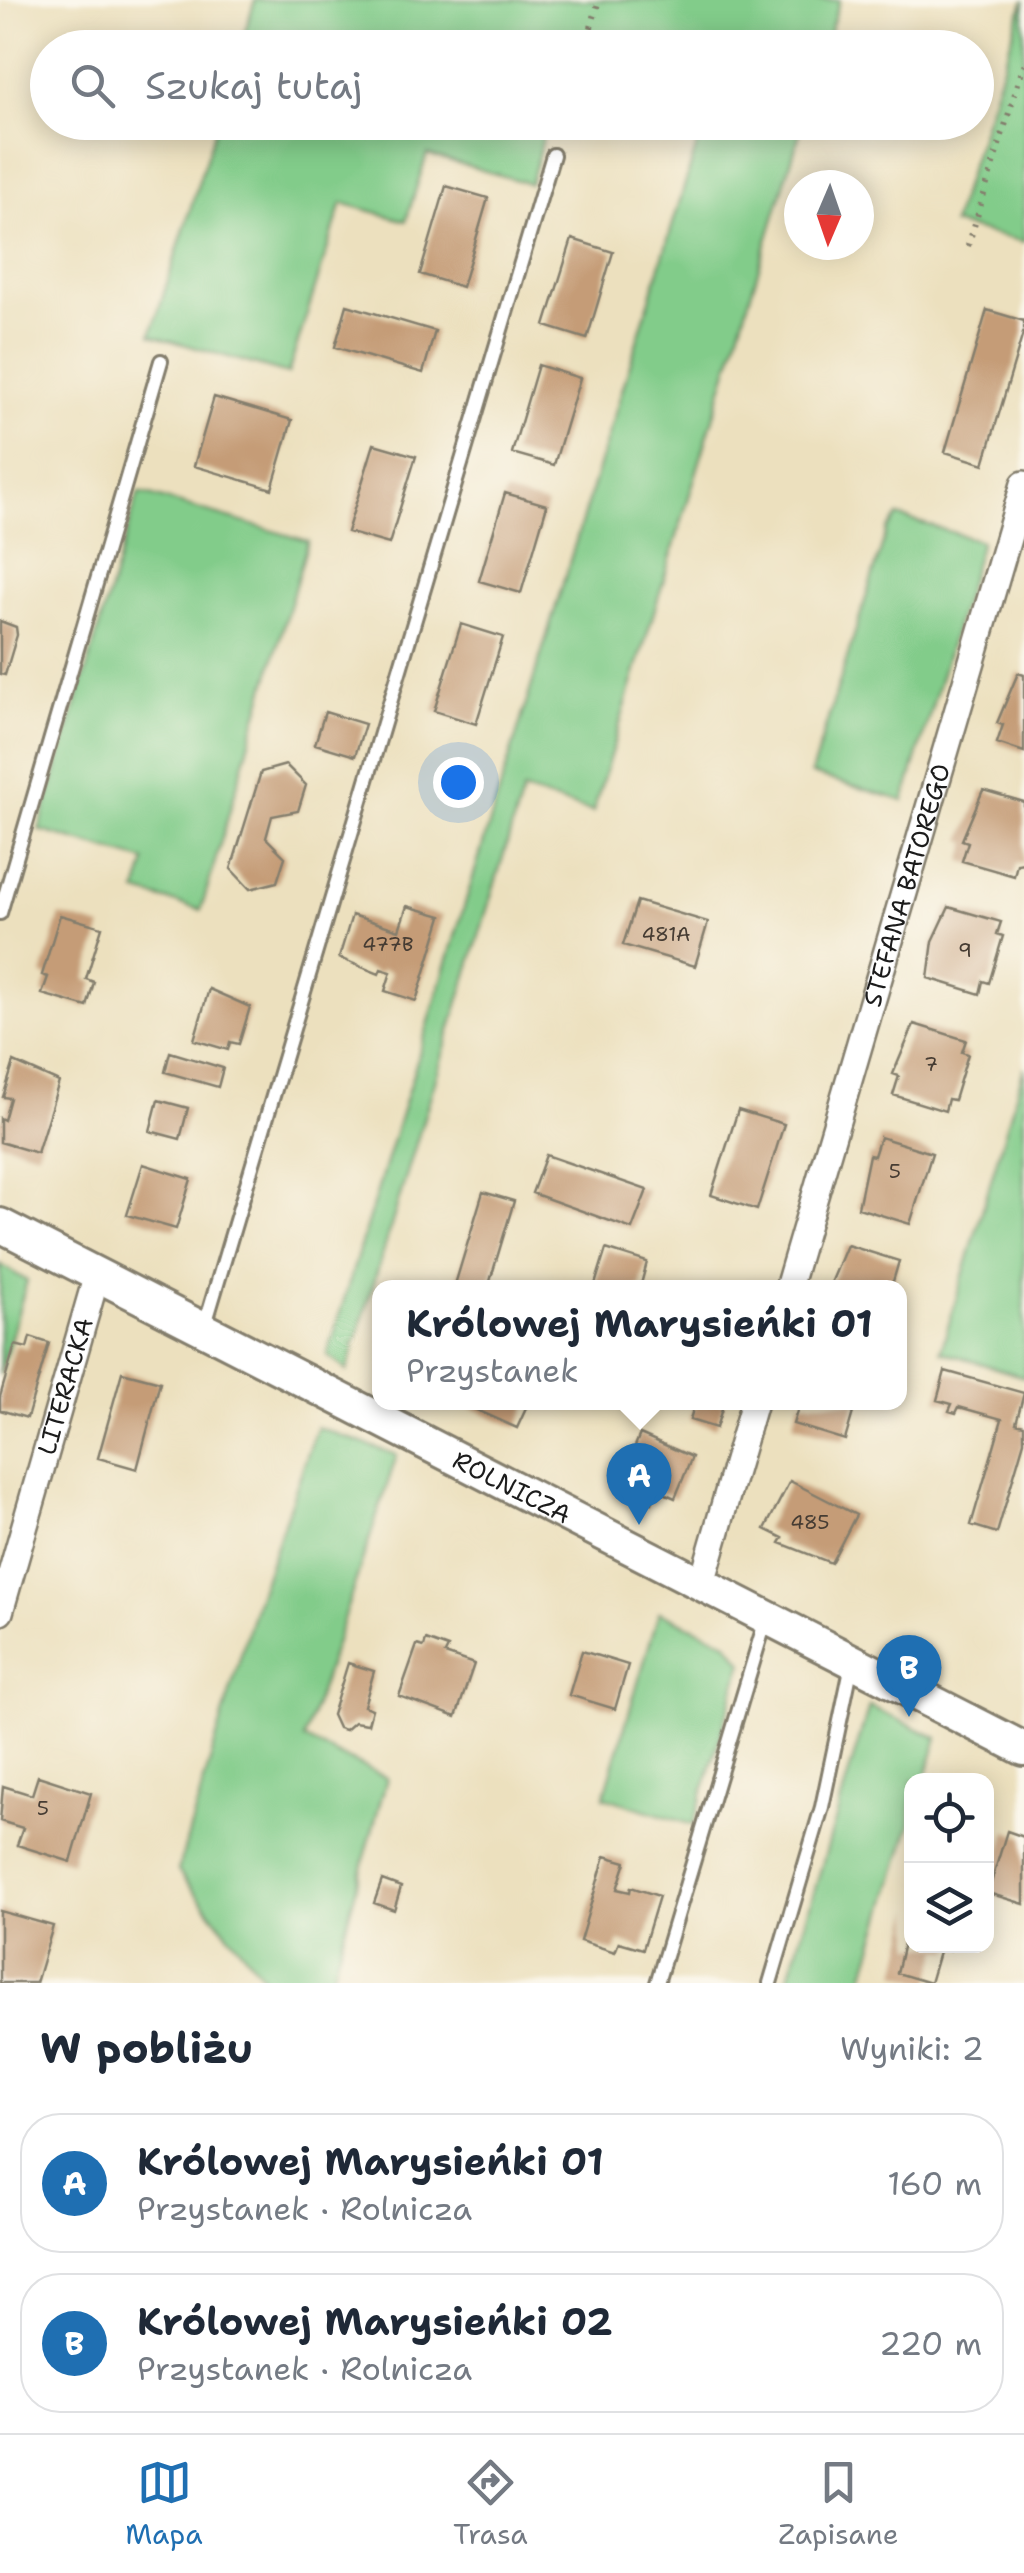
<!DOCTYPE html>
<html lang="pl">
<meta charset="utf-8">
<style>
:root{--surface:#fff;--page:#f2f2f3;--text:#1f2937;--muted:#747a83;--line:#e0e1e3;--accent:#1f6fb2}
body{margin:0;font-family:"Shantell Sans",sans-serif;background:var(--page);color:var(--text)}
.controls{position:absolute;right:30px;bottom:30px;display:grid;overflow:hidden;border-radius:20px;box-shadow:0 5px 25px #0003}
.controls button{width:90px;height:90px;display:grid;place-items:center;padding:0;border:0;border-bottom:2px solid var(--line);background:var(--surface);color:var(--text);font:50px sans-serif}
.compass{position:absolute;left:784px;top:170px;width:90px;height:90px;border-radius:50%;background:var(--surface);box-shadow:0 5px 25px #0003;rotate:182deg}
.you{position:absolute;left:458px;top:782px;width:35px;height:35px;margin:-25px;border:8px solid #fff;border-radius:50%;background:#1a73e8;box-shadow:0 0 0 15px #1a73e833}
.badge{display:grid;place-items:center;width:65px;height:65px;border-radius:50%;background:var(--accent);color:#fff;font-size:32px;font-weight:700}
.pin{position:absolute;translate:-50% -82px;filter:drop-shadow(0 2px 5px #0008)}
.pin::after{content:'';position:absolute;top:52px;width:35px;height:30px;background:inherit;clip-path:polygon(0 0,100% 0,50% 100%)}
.popup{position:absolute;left:372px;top:1280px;width:535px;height:130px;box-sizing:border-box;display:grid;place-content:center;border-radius:20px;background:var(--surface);filter:drop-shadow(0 2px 8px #0005);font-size:32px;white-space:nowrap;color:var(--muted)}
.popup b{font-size:38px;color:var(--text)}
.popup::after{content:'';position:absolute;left:50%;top:100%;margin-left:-20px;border:20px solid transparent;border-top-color:var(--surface)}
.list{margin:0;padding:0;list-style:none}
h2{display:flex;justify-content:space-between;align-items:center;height:130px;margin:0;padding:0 40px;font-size:42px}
h2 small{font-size:32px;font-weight:400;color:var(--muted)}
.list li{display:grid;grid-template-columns:65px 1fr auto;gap:30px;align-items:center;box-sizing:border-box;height:140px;margin:0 20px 20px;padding:0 20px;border:2px solid var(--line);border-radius:40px}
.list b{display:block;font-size:38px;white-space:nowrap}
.list p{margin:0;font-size:32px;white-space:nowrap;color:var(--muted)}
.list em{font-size:32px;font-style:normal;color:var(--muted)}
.icon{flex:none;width:55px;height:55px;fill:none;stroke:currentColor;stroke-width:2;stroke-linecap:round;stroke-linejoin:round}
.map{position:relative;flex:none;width:1024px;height:1983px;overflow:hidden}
.search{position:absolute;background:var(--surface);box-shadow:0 5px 25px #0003;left:30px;right:30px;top:30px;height:110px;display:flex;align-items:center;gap:25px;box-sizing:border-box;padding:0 35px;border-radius:55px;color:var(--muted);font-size:38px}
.sheet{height:450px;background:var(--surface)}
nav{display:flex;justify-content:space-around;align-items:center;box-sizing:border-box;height:140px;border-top:2px solid var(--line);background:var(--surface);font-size:28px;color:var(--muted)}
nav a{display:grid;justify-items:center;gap:5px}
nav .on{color:var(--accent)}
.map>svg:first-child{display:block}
</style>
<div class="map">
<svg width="1024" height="1983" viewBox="0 0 1024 1983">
<rect width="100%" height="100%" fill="#fbf7ec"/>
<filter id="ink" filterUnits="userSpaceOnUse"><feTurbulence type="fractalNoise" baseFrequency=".01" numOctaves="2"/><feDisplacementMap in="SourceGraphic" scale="20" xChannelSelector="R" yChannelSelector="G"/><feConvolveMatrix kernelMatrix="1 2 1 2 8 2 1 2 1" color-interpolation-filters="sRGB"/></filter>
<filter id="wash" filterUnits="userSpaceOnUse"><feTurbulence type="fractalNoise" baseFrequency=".0048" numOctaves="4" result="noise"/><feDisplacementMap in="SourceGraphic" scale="40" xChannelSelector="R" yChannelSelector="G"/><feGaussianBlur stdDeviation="2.25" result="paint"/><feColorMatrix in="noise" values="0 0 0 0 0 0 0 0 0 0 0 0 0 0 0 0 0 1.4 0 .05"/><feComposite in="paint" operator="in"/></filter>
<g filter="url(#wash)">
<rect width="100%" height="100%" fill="#ece0be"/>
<!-- green -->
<path fill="#82cc8a" stroke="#4f7453" stroke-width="2.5" d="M255 0H840L825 47H240Z
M1024 0V242L952 224Z
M704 122 803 123 593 812 523 791 347 1371 327 1355Z
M217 123V122L547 123 530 184 427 154 406 221 342 203 288 374 151 335Z
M139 492 308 541 201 910 137 892 146 861 39 830Z
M898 516 981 541 904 801 811 774 887 530Z
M1024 1067V1377L941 1351Z
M0 1264 27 1281 0 1375Z
M317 1427 397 1455 304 1739 387 1778 330 1983H268L178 1871 256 1603Z
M659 1612 727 1642 743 1662 693 1825 604 1797Z
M869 1706 938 1738 925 1780H912L911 1823 862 1983H787Z"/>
<g id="blocks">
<!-- building -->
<path fill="#c59c77" d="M446 186 488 198 462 287 420 274Z
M572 239 613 252 587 339 545 326Z
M347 305 435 331 423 373 335 347Z
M987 310 1024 321V330L984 464 945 452Z
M538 365 580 378 554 465 512 453Z
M214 397 292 420 272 489 194 466Z
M374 444 416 456 389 544 347 532Z
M505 493 547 505 521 593 479 581Z
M0 621 16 627 17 635 5 675 0 674Z
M461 624 503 637 476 724 434 711Z
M1018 673 1024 675V752L997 743 1003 725 997 723Z
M325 712 365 724 355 756 315 744Z
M286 765 306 785 298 811 272 816 266 838 285 857 277 882 250 889 231 869 261 772Z
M983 790 1024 802V863L1017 864 1014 876 962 861 968 842 962 840Z
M637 901 708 922 695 966 623 945Z
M407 906 442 916 416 1001 385 991 391 972 381 969 379 974 339 958 352 915 399 930Z
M949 907 1001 922 997 934 1003 936 989 983 983 981 980 994 928 978 933 941Z
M60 915 102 927 86 979 94 982 87 1007 42 994 48 977 42 975Z
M209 989 250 1007 239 1044 230 1042 228 1050 194 1040Z
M914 1024 966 1040 962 1052 968 1054 954 1100 948 1099 945 1111 893 1095 899 1076 893 1074Z
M170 1052 223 1068 218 1087 165 1072Z
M14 1062 59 1082 37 1153 0 1142V1118L4 1120 10 1098 3 1097Z
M158 1100 188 1108 180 1139 150 1131Z
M738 1110 784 1124 757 1210 711 1195Z
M880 1137 932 1153 910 1224 858 1208 869 1155 874 1156Z
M546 1155 647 1190 632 1229 532 1193Z
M143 1164 191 1179 176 1229 127 1215Z
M483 1192 514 1201 488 1288H454Z
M847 1245 899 1261 891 1288H829Z
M606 1249 647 1262 640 1288H594Z
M30 1337 49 1343 27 1418 0 1410V1397L15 1345 27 1348Z
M945 1371 1024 1393 1016 1423 1024 1425V1441L997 1533 971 1525 1002 1419 959 1407 956 1413 949 1411 952 1404 937 1400Z
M122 1372 160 1382 137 1469 98 1458Z
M459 1402H529L517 1428Z
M695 1402H724L716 1428 690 1420Z
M800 1402H856L845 1440 793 1424Z
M640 1434 692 1457 675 1498 657 1490 652 1503 638 1496 643 1484 623 1475Z
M790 1481 856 1515 831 1563 780 1543 783 1538 765 1529Z
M426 1640 448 1648 445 1654 474 1664 456 1717 399 1696 417 1645 424 1647Z
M582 1651 628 1665 615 1709 569 1695Z
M348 1663 374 1671 364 1706 372 1709 368 1724 354 1722 345 1730 338 1728 332 1715Z
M38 1776 91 1793 71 1862 17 1845 23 1828 0 1821 3 1786 32 1795Z
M1007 1831 1024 1837V1904L988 1893Z
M605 1856 626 1862 617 1889 630 1892 631 1887 659 1896 643 1949 619 1942 615 1952 580 1941Z
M382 1880 401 1887 394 1910 374 1903Z
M912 1909V1946H952L950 1951 940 1949 930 1983 897 1973Z
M0 1911 53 1926 36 1983H0Z"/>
</g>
</g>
<g filter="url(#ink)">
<use href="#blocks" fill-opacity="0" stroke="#847e6d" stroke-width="2.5"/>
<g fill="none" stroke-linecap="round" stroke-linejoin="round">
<!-- service casing -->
<g stroke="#847e6d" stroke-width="18">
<path id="service" d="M0 913 161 361
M204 1328 553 155
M657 1983 766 1619
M770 1983 822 1807 852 1664"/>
</g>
<!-- minor casing -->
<g stroke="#847e6d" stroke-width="30">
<g id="minor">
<path id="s1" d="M788 1288 1024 484"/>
<path d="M701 1586 754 1402"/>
<path id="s2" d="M0 1612 97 1275"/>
</g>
</g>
<!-- tertiary casing -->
<g stroke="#847e6d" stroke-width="38">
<g id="tertiary">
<path id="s3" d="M0 1225 1024 1749"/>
</g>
</g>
<!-- path -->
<path stroke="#847e6d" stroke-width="6" stroke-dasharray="2.5 8" stroke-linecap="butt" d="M585 48 599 0
M968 246 1024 64"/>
<!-- service -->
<use href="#service" stroke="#fff" stroke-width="12"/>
<!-- minor -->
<use href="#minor" stroke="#fff" stroke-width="25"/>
<!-- tertiary -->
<use href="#tertiary" stroke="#fff" stroke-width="32"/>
</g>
</g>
<g text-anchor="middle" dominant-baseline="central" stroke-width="8" stroke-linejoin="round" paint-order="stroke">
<!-- number labels -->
<g font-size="20" fill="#463c33">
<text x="666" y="934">481A</text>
<text x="388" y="944">477B</text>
<text x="965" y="950">9</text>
<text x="931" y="1064">7</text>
<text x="895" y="1171">5</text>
<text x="810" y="1522">485</text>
<text x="43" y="1808">5</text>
</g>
<!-- street labels -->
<g font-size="25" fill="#1c1c1c" stroke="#fbf7ec">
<text stroke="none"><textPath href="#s1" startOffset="420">STEFANA BATOREGO</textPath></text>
<text stroke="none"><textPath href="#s2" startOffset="235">LITERACKA</textPath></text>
<text stroke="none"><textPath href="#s3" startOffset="575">ROLNICZA</textPath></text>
</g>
</g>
</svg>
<div class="controls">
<button><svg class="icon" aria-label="locate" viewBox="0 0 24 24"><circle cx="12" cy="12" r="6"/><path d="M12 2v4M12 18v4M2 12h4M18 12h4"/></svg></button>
<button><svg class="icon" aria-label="layers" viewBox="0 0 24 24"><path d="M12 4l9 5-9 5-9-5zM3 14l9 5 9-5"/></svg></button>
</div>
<svg class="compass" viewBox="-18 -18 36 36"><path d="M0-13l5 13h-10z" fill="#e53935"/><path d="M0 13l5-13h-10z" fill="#747a83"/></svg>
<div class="you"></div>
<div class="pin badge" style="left:639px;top:1525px">A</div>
<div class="popup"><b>Królowej Marysieńki 01</b>Przystanek</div>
<div class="pin badge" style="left:909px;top:1717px">B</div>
<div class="search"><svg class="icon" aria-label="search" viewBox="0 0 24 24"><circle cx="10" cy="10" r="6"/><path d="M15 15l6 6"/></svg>Szukaj tutaj</div>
</div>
<section class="sheet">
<h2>W pobliżu<small>Wyniki: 2</small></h2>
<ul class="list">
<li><span class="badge">A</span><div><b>Królowej Marysieńki 01</b><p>Przystanek · Rolnicza</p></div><em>160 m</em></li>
<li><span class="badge">B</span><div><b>Królowej Marysieńki 02</b><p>Przystanek · Rolnicza</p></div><em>220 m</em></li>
</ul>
</section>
<nav>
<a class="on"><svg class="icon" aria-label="map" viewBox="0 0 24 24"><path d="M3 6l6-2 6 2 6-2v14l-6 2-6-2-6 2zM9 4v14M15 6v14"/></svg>Mapa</a>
<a><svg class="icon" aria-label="directions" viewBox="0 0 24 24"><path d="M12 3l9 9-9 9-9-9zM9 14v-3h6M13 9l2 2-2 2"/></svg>Trasa</a>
<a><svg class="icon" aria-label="saved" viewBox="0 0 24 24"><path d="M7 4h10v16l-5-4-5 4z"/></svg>Zapisane</a>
</nav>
